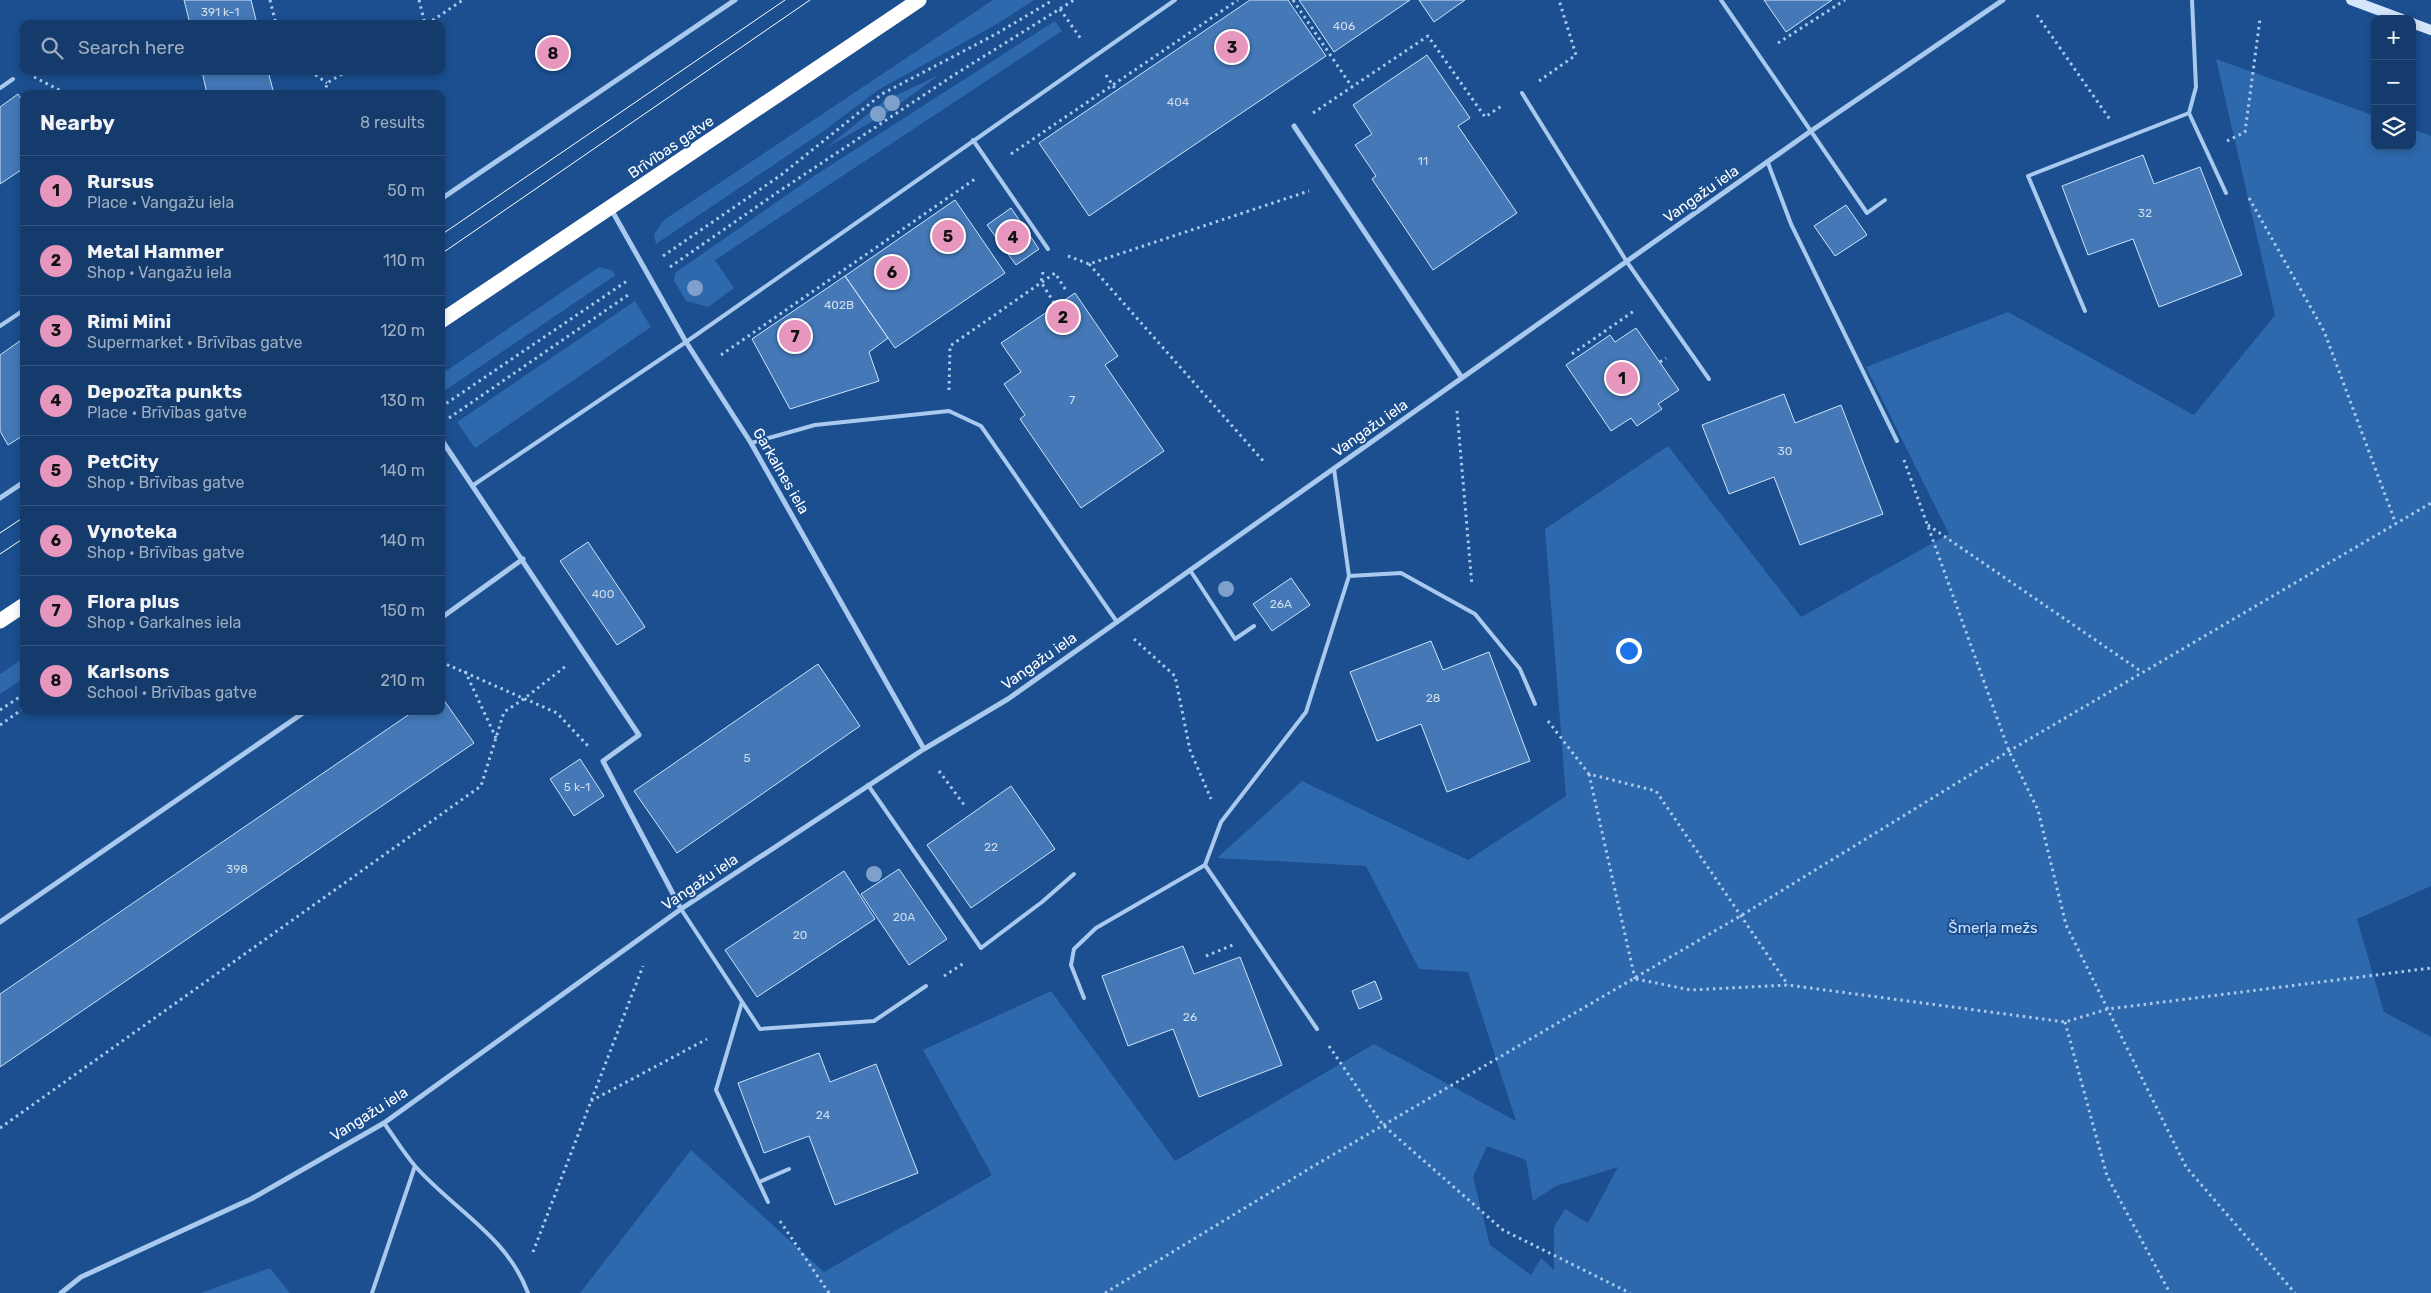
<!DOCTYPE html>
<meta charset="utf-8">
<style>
:root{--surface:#143b6b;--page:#1d4271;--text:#f1f3f6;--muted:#9dadc1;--line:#33557e;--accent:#e797bd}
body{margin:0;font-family:Rubik,sans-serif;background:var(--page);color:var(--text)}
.controls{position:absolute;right:15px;top:15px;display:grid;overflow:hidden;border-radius:10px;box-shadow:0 2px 8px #0003}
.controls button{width:45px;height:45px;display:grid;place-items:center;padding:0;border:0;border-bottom:1px solid var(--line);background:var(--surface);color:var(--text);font:25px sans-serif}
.you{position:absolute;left:1628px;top:650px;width:18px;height:18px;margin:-12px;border:4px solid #fff;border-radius:50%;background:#1a73e8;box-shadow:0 0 0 8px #1a73e833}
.badge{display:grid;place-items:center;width:32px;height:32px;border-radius:50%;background:var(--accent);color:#111;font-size:16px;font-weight:700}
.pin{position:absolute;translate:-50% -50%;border:2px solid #fff;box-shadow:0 1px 5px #0006}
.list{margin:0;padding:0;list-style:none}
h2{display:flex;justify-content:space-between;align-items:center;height:65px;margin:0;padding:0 20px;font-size:21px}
h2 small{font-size:16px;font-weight:400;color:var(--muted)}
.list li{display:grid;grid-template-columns:32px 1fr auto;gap:15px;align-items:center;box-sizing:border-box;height:70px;padding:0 20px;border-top:1px solid var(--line)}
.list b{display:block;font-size:19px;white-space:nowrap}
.list p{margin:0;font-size:16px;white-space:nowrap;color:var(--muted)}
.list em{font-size:16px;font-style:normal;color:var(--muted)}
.icon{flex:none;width:28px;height:28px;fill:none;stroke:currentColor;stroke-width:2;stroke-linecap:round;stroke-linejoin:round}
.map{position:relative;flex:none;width:2431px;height:1293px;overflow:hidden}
.search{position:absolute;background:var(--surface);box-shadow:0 2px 8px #0003;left:20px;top:20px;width:425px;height:55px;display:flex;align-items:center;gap:12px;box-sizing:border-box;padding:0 18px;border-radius:10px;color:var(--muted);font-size:19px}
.panel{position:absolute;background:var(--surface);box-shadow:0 2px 8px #0003;left:20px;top:90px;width:425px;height:625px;border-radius:10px}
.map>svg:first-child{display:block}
</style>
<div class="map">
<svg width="2431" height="1293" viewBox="0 0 2431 1293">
<rect width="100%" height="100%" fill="#1b4f8f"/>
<!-- green -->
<path fill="#2e69ad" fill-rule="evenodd" d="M993 0H1034L997 24 878 90 821 133 656 244 654 234 664 220Z
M1055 21 1062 31 715 260 734 288 708 307 686 301 674 281 675 273 814 176Z
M2216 59 2375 116V146H2412V129L2431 136V886L2357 919 2384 1012 2431 1037V1293H580L691 1150 824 1272 992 1175 923 1050 1051 991 1175 1161 1374 1044 1516 1121 1468 972 1419 969 1366 866 1217 858 1302 781 1468 860 1566 796 1545 529 1668 446 1801 617 1949 534 1866 367 2008 312 2194 415 2275 315ZM1487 1146 1526 1160 1533 1201 1556 1186 1618 1167 1588 1223 1565 1209 1554 1227V1270L1541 1258 1531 1275 1490 1245 1473 1177Z
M939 75 890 111 826 148 884 101Z
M599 267 611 270 616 275 441 393 443 373Z
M635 301 651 327 475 448 457 422Z
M24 658V678L0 694V674Z
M270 1268 290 1293H201Z"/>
<!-- building -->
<path fill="#4478b7" stroke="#cfe3fa" d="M184 0H251L257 24H190Z
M1250 0H1288L1326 56 1089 216 1039 143Z
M1299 0H1410L1334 52Z
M1419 0H1465L1434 22Z
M1764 0H1832L1786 32Z
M1427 55 1470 118 1458 126 1517 213 1433 270 1372 179 1376 176 1355 145 1372 134 1353 105Z
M202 71H268L274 94H207Z
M18 94 24 103V168L0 184V107Z
M2143 155 2154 184 2200 167 2242 275 2159 307 2133 239 2088 255 2062 186Z
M955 200 1005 273 895 348 845 276Z
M1846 205 1867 235 1835 256 1814 226Z
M1011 208 1039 249 1016 265 987 225Z
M845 276 888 338 869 352 879 381 790 409 752 339Z
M1075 293 1118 356 1105 365 1164 451 1081 508 1020 419 1025 415 1004 384 1021 372 1001 343Z
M1636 328 1679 390 1658 404 1662 409 1637 426 1631 418 1611 431 1566 365 1610 335 1615 342Z
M24 338V435L8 445 0 431V355Z
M1784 394 1795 423 1841 405 1883 514 1800 545 1774 477 1729 494 1702 425Z
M588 542 645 627 617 645 560 561Z
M1291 578 1310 605 1272 631 1253 604Z
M1431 641 1443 670 1489 652 1530 761 1447 792 1421 724 1377 741 1350 672Z
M818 664 860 726 677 853 634 791Z
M441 696 474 743 0 1067V994L414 711H441Z
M580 759 604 796 574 816 550 779Z
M1011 786 1055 849 971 908 927 845Z
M899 869 947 939 909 965 861 894Z
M844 871 875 919 757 997 725 950Z
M1183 946 1194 974 1240 957 1282 1065 1199 1097 1173 1029 1128 1046 1102 976Z
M1375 981 1382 999 1359 1009 1352 991Z
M819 1053 830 1082 876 1064 918 1173 835 1205 809 1136 764 1153 738 1083Z"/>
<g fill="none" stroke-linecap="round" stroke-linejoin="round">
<!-- path -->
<path stroke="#a9c9ee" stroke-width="3" stroke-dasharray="2.5 4" stroke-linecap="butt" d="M270 0 276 24
M419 0 425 24
M1293 0 1352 87
M1060 9 1081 39
M2037 15 2111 121
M427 24 463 0
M1778 43 1845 0
M310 71 327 83
M1106 75 1116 90
M34 77 67 94
M1539 81 1576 55 1559 0
M325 94 327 83 347 71
M1313 113 1428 36 1485 117 1503 105
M2227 141 2245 132 2260 19
M1011 154 1238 0
M2249 198 2324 331 2396 524
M663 256 781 175 882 94 996 34 1053 0
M1068 256 1089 264 1309 191
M1089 264 1265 463
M670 267 778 192 954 75 1074 0
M1043 272 1041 282 1056 306
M1572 354 1634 311
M721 355 975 179
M1660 362 1666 358
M949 390 950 346 1055 273 1067 292
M441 407 627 281
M1457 411 1472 586
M449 418 631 293
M1904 460 2009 751 2038 810 2066 925 2186 1167 2295 1293
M1928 525 2142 672
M1134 639 1175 676 1190 750 1211 799
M441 662 557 713 588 746
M465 671 496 738
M0 710 24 694
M1548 721 1589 774 1656 791 1788 985
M0 725 24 708
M939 771 965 806
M1589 774 1635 979
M1206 956 1233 945
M944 976 964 963
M1636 979 1691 990 1788 985 2065 1022 2108 1009 2431 968
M2065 1022 2107 1176 2170 1293
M1329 1046 1383 1125 1503 1230 1630 1293
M591 1101 707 1039
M0 1128 481 786 504 712 525 698 566 666
M780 1221 829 1293
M533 1252 643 966
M1105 1293 1312 1167 1742 915 2009 751 2431 503"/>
<!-- lane -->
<path stroke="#a9c9ee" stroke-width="4" d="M1721 0 1867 213 1885 200
M0 88 13 79
M1522 93 1627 262 1709 379
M2189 113 2226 193
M973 140 1048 249
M1768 163 1791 224 1897 441
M2085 311 2028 176 2189 113 2196 87 2192 0
M0 326 24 310
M751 443 815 425 949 411 981 426 1117 622
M472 486 686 342 1175 0
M1190 570 1235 639 1254 626
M1349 576 1401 573 1475 614 1520 669 1535 704
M868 785 981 948 1042 902 1074 874
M1205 865 1317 1029
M681 909 760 1029 874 1021 926 986
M1084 998 1071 965 1074 949 1096 928 1205 865 1221 822 1306 712 1349 576 1334 469
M742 1002 716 1090 768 1202
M384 1123C394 1137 404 1153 415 1166 454 1210 507 1236 528 1293
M759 1182 789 1169
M372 1293 415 1166"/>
<!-- street -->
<path stroke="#a9c9ee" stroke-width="5" d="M1294 126 1462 378
M441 199 735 0
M611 209 686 342 751 443 924 749
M441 439 639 735 603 761 681 909
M0 498 24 482
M441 618 523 559
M0 922 306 711
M61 1293 81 1277 251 1199 384 1123 681 909 924 749 1008 699 1811 131 2003 0"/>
<!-- secondary -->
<path stroke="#d6e6fa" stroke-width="10" d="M2351 0 2402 19
M2412 23 2431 30"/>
<!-- highway -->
<path stroke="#fff" stroke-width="15" d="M441 321 919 0
M0 621 24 605"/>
<!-- tram -->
<path stroke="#fff" stroke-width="1" d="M441 235 785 0
M441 254 810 0
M0 533 24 517
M0 554 24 538"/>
</g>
<!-- trees -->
<g fill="#7ea0ca">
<circle cx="892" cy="103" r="8"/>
<circle cx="878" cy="114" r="8"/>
<circle cx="695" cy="288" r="8"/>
<circle cx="1226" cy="589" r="8"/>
<circle cx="874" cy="874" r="8"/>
</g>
<g text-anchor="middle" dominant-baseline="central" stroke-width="4" stroke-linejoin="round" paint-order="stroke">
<!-- number labels -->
<g font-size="12" fill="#d0dded">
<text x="220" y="12">391 k-1</text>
<text x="1344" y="26">406</text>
<text x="1178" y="102">404</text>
<text x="1423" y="161">11</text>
<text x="2145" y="213">32</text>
<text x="839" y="305">402B</text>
<text x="1072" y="400">7</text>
<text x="1785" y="451">30</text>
<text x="603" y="594">400</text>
<text x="1281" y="604">26A</text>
<text x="1433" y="698">28</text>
<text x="747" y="758">5</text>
<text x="577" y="787">5 k-1</text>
<text x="991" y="847">22</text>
<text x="237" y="869">398</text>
<text x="904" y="917">20A</text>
<text x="800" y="935">20</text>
<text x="1190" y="1017">26</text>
<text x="823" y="1115">24</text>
</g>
<!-- street labels -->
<g font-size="15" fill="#fff" stroke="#1b4f8f">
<text transform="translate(671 147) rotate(-34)">Brīvības gatve</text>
<text transform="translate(1701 194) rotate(-35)">Vangažu iela</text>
<text transform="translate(1370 428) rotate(-35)">Vangažu iela</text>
<text transform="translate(781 471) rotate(60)">Garkalnes iela</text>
<text transform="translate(1039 661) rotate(-35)">Vangažu iela</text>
<text transform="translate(700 882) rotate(-34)">Vangažu iela</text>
<text transform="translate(369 1114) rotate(-32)">Vangažu iela</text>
</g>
<!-- park labels -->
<g font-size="15" fill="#cfe3fa" stroke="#1b4f8f">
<text x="1993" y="928">Šmerļa mežs</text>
</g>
</g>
</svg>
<div class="controls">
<button>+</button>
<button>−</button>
<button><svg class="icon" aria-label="layers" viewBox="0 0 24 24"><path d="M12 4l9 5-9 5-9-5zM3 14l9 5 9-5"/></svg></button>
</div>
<div class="you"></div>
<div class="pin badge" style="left:1622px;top:378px">1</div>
<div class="pin badge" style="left:1063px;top:317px">2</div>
<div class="pin badge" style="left:1232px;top:47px">3</div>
<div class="pin badge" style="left:1013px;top:237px">4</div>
<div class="pin badge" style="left:948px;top:236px">5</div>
<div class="pin badge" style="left:892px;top:272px">6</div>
<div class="pin badge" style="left:795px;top:336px">7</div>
<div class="pin badge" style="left:553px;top:53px">8</div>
<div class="search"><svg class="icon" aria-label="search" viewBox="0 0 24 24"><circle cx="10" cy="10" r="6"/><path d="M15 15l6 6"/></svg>Search here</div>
<section class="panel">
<h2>Nearby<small>8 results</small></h2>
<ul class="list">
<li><span class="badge">1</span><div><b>Rursus</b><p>Place · Vangažu iela</p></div><em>50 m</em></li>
<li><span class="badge">2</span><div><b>Metal Hammer</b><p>Shop · Vangažu iela</p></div><em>110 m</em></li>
<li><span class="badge">3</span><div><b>Rimi Mini</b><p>Supermarket · Brīvības gatve</p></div><em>120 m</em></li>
<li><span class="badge">4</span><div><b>Depozīta punkts</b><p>Place · Brīvības gatve</p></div><em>130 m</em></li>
<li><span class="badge">5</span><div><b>PetCity</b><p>Shop · Brīvības gatve</p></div><em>140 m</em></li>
<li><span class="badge">6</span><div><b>Vynoteka</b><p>Shop · Brīvības gatve</p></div><em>140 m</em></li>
<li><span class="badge">7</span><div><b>Flora plus</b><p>Shop · Garkalnes iela</p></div><em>150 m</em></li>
<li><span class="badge">8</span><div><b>Karlsons</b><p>School · Brīvības gatve</p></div><em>210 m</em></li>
</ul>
</section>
</div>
